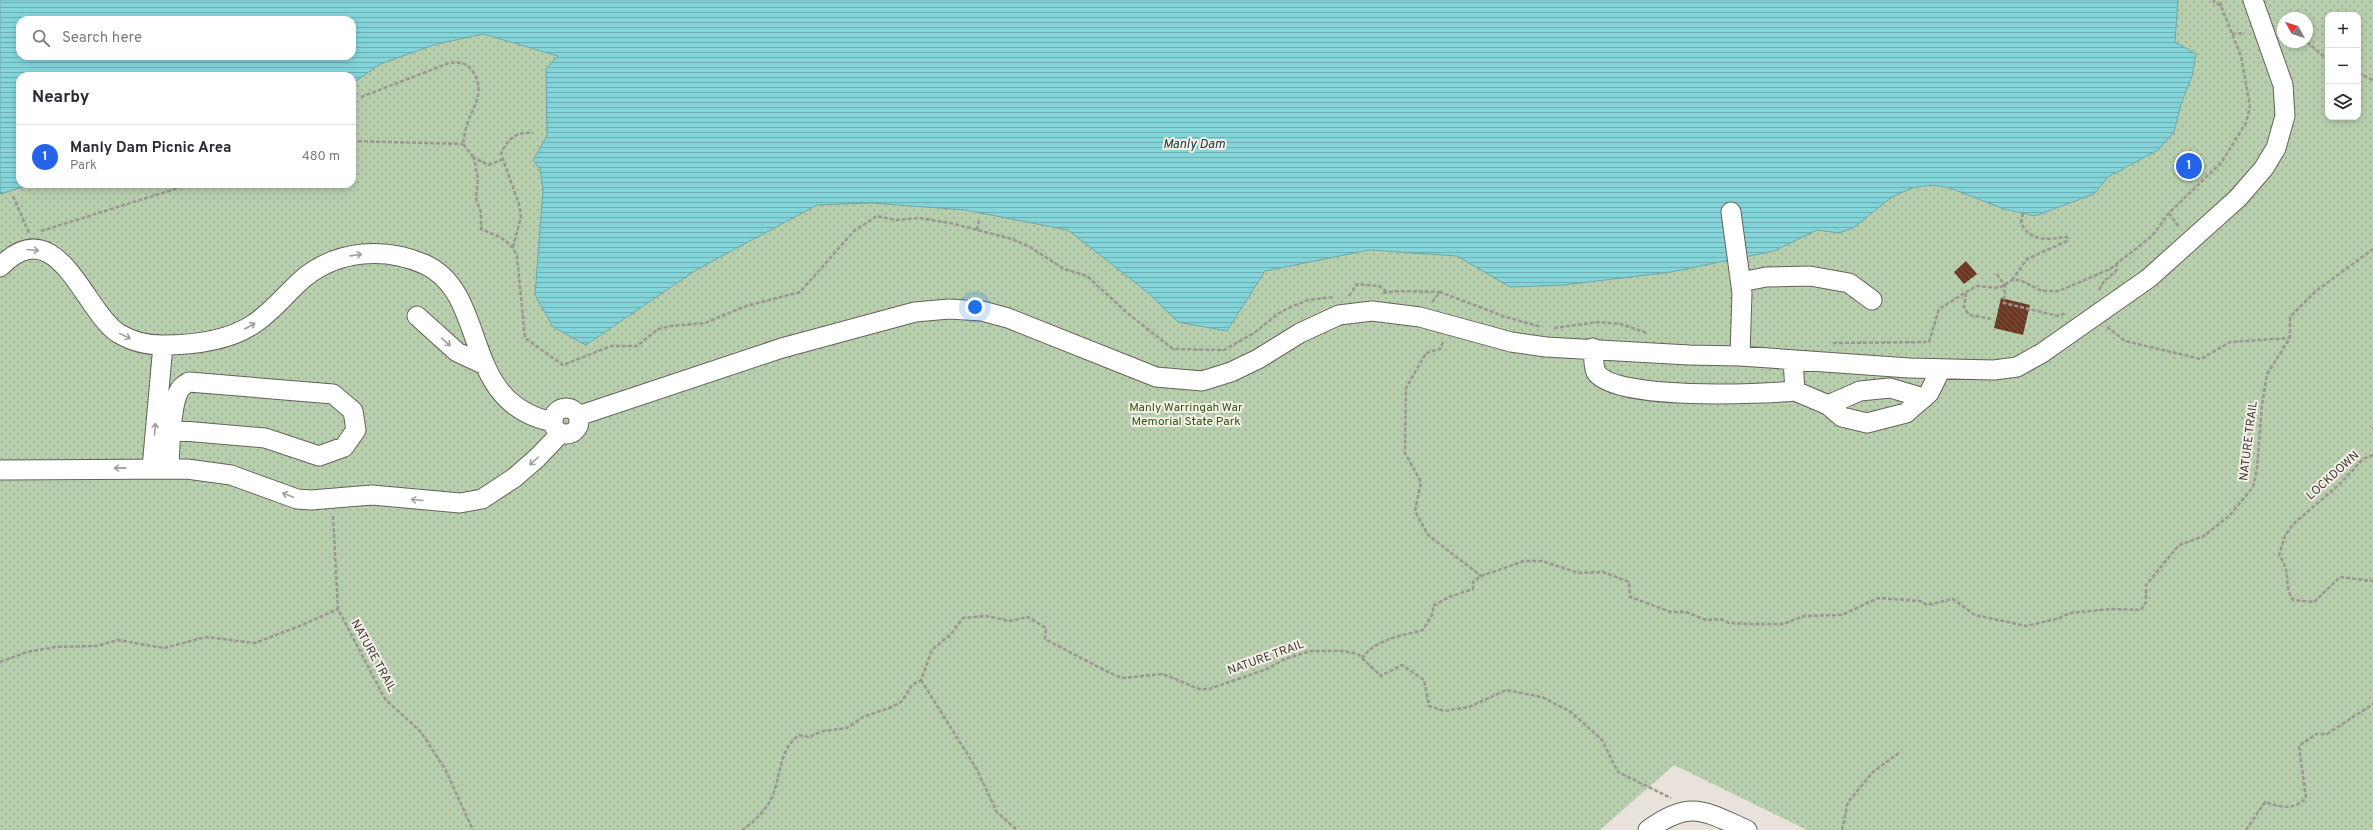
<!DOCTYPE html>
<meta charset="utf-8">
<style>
:root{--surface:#fff;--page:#f7f7f7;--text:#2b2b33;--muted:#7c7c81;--line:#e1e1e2;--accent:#2563eb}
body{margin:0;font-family:Overpass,sans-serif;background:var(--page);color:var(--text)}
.controls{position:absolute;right:12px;top:12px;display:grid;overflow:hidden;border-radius:8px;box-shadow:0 2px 6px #0003}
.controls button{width:36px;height:36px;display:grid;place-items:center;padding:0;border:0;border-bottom:1px solid var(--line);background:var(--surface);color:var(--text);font:20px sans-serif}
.compass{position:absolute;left:2277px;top:12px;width:36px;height:36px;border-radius:50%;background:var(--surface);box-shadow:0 2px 6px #0003;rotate:309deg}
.you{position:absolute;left:975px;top:307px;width:14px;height:14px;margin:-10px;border:3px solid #fff;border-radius:50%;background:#1a73e8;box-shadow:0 0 0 6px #1a73e833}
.badge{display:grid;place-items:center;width:26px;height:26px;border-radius:50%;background:var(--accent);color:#fff;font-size:13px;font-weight:700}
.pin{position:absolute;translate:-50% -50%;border:2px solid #fff;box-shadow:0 1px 4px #0006}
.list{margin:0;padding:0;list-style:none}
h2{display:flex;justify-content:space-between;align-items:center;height:52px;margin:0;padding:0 16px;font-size:17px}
h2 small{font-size:13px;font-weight:400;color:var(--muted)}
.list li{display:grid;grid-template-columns:26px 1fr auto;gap:12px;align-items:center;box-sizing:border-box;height:64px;padding:0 16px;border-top:1px solid var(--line)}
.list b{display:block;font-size:15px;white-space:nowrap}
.list p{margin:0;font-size:13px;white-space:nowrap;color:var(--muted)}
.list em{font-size:13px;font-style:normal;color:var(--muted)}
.icon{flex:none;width:22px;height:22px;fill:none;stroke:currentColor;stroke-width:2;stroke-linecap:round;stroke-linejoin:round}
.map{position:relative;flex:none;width:2373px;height:830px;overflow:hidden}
.search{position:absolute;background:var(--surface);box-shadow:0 2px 6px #0003;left:16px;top:16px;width:340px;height:44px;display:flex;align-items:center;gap:10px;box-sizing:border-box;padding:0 14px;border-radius:12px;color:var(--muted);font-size:15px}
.panel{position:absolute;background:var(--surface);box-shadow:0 2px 6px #0003;left:16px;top:72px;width:340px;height:116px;border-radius:12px}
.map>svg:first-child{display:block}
</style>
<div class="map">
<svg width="2373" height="830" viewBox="0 0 2373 830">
<defs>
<pattern id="park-dots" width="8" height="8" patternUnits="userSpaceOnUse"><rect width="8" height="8" fill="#b8cfae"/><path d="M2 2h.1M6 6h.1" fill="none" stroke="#97a98f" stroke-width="1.8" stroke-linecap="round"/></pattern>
<pattern id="water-rules" width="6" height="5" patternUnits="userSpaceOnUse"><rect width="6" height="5" fill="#83d5da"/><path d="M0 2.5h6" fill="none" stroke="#6daeb2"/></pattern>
<pattern id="building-back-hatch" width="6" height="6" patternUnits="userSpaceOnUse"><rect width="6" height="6" fill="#6b3822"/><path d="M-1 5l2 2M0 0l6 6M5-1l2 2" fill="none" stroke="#7d5442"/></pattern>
</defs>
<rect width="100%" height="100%" fill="#e8e2da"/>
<!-- park -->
<path fill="url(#park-dots)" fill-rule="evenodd" d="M0 0H2373V830H1807L1674 765 1600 830H0ZM2328 15H2358V117H2328ZM2283 18H2307V42H2283ZM20 20H352V56H20ZM20 76H352V184H20Z"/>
<!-- water -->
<path fill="url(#water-rules)" stroke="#6fa7aa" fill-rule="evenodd" d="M0 0H2178L2175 42 2196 54 2192 76 2181 104 2174 132 2158 150 2108 177 2094 194 2035 216 2004 209 1950 188 1931 185 1912 188 1892 197 1853 228 1839 233 1817 230 1774 251 1671 272 1564 285 1510 287 1457 256 1369 250 1265 271 1227 331 1178 322 1147 292 1068 230 965 210 871 203 817 205 696 270 586 345 553 327 535 295 543 190 540 169 533 160 547 136 546 69 558 56 483 34 437 44 380 64 352 84V76H20V184H33L0 194ZM20 20H352V56H20Z"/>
<!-- building -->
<path fill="url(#building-back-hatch)" d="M1966 261 1977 274 1964 284 1954 272Z
M2001 298 2030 305 2023 335 1994 328Z"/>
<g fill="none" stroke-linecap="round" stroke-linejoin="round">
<!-- minor casing -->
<g stroke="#66615a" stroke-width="21">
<path id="minor" d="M1731 212 1742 293 1740 356
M0 267C57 208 84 311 118 333 131 341 147 345 162 345 192 345 227 341 252 325 273 312 287 292 305 277 339 250 385 247 424 264 491 294 458 403 553 422
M1741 282 1766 277 1810 276 1849 283 1872 300
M417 316 457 352 485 365
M1593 348C1594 355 1593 366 1596 372 1613 401 1762 394 1795 391L1793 360
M1795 391 1828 405 1842 417 1867 423 1906 413 1929 393 1941 369
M1828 405 1860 391 1890 388 1924 398
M553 421a13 13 0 1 1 26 0a13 13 0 1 1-26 0Z
M578 416 782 348 915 312 949 309 982 311 1008 318 1156 377 1202 381 1231 372 1258 359 1300 333 1339 315 1372 311 1420 317 1511 342 1546 347 1689 355 1740 356 1909 368 1994 370 2017 367 2042 353 2149 278 2238 198 2264 168 2276 148 2285 116 2283 85 2253 0
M152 468 163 345
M169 468C170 448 170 411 178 393 180 387 184 385 189 382L333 394 353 411 356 430 344 447 319 456 265 438 172 430
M0 470 187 469 231 475 297 499 311 500 372 495 460 503 482 499 514 478 537 458 561 433
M1648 830C1690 799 1704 811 1747 830"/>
</g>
<!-- path -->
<path stroke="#9b9690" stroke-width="2.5" stroke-dasharray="4 2" stroke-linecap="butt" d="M2221 6V0
M2232 34 2245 33
M2307 42 2328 60
M2358 73 2373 80
M361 97 449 63C460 62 467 62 473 72 486 92 473 106 467 125 465 131 464 138 463 144L474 158
M352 141 463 144
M503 159 489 165 474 158 478 179 476 199 481 213V229C497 236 510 239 517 256L525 338 563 365 611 346H637L658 329 671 326 705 323 746 306 800 292 854 231 877 216 896 220 919 218 950 223 1012 239 1030 247 1064 269 1087 276 1126 312 1173 349 1224 350 1254 333 1279 313 1293 306 1308 300 1334 297
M13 196 29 233
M2169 213 2179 227
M977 230 979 220
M41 231 191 184
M513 247 521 217 519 204 501 154C507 139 517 131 533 133
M1997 274 2005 286 2004 303 2058 316 2066 313
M2012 280 2027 259 2067 241V237C2048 239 2031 243 2021 223L2023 213
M2099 290 2104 281 2116 271 2117 264
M1383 293 1399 291 1440 292
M1966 293 1964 307 1969 315 1992 319
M1349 296 1357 284 1379 286 1387 292
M1432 302 1440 292 1503 316 1541 327
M2107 327 2125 341 2201 359 2230 342 2289 338
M1554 328 1598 322 1621 324 1647 333
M1443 342 1440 349 1426 353 1406 388 1405 453 1421 482 1415 511 1428 535 1481 576
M1833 343 1929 342 1939 309 1976 286 1999 288 2012 280H2020L2042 291H2059L2110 269 2152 236 2169 213 2221 163 2246 123 2250 106 2241 56 2221 6 2214 2V0
M2373 427V429
M2373 455 2363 459 2340 484 2293 524 2285 536 2279 555C2292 572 2283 585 2293 600L2314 602 2340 577 2373 581
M333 516 338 609 385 699 421 732 445 769 473 830
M1362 658 1381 676 1402 665 1424 680 1429 706 1444 711 1469 707 1506 690 1542 697 1571 712 1602 740 1618 772 1671 798
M0 662 27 652 55 647 96 646 118 640 164 648 206 637 255 643 302 625 338 609
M921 680 976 768 997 812 1017 830
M742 830C752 824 764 812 770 801 782 779 777 751 799 735L809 737 823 731 847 728 863 717 892 707 902 701 912 685 921 680 932 650 951 634 963 618 986 616 1010 621 1028 617 1046 628 1045 639 1106 671 1122 678 1163 674 1199 689H1209L1267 669 1285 659 1311 651H1343L1358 654 1362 658C1376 639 1401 636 1423 630L1433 613V606L1449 597 1473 589V582L1481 576 1524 561H1542L1579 573 1603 572 1629 582 1630 597 1671 612H1686L1706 620 1720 619 1729 623 1749 624H1783L1804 616 1842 615 1878 598 1920 601 1927 605 1953 599 1975 615 2026 626 2060 618 2069 613 2111 609 2141 610 2146 602V585L2179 545 2204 536 2229 516 2253 487 2257 469 2262 405 2267 374 2290 338V317L2316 291 2373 249
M1842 830 1848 802 1873 772 1900 752
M2246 830 2265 802C2280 807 2294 811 2306 798L2299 746 2316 734H2327L2373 704"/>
<!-- minor -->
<use href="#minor" stroke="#fff" stroke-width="19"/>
</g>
<!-- one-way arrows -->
<defs><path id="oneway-shaft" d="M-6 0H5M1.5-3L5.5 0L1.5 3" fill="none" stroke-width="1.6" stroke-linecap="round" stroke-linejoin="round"/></defs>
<g stroke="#9f9e9c">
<use href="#oneway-shaft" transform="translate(33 250) rotate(5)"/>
<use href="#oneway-shaft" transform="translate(356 255) rotate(-8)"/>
<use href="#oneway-shaft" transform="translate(250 326) rotate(-30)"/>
<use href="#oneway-shaft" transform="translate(125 336) rotate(26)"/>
<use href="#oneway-shaft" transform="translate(446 342) rotate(42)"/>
<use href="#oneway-shaft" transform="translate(155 429) rotate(-85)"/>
<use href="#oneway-shaft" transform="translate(534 461) rotate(138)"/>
<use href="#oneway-shaft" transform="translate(120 468) rotate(179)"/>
<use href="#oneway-shaft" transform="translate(288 495) rotate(-159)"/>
<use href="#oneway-shaft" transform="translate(417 500) rotate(-175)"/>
</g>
<g text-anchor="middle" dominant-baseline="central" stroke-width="4" stroke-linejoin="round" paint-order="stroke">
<!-- park labels -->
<g font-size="12" fill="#2e5912" stroke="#f5efe7">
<text x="1186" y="408">Manly Warringah War<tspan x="1186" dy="14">Memorial State Park</tspan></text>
</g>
<!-- street labels -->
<g font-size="12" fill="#3f3c39" stroke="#f5efe7">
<text transform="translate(2249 441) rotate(-83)">NATURE TRAIL</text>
<text transform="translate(2333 476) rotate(-42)">LOCKDOWN</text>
<text transform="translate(373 656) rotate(61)">NATURE TRAIL</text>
<text transform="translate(1266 658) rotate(-20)">NATURE TRAIL</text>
</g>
<!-- water labels -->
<g font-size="13" font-style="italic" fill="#1b4245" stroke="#f5efe7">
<text x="1194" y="145">Manly Dam</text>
</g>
</g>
</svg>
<div class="controls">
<button>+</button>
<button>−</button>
<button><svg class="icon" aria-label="layers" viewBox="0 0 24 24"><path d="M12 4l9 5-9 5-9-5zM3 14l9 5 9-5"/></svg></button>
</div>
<svg class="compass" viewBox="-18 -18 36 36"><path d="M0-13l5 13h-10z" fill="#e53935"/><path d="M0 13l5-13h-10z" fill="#7c7c81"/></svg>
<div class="you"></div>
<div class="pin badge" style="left:2189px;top:166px">1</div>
<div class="search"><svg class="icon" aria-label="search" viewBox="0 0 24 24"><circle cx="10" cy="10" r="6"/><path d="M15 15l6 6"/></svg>Search here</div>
<section class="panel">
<h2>Nearby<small></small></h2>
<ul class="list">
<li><span class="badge">1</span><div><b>Manly Dam Picnic Area</b><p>Park</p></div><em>480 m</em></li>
</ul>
</section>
</div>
